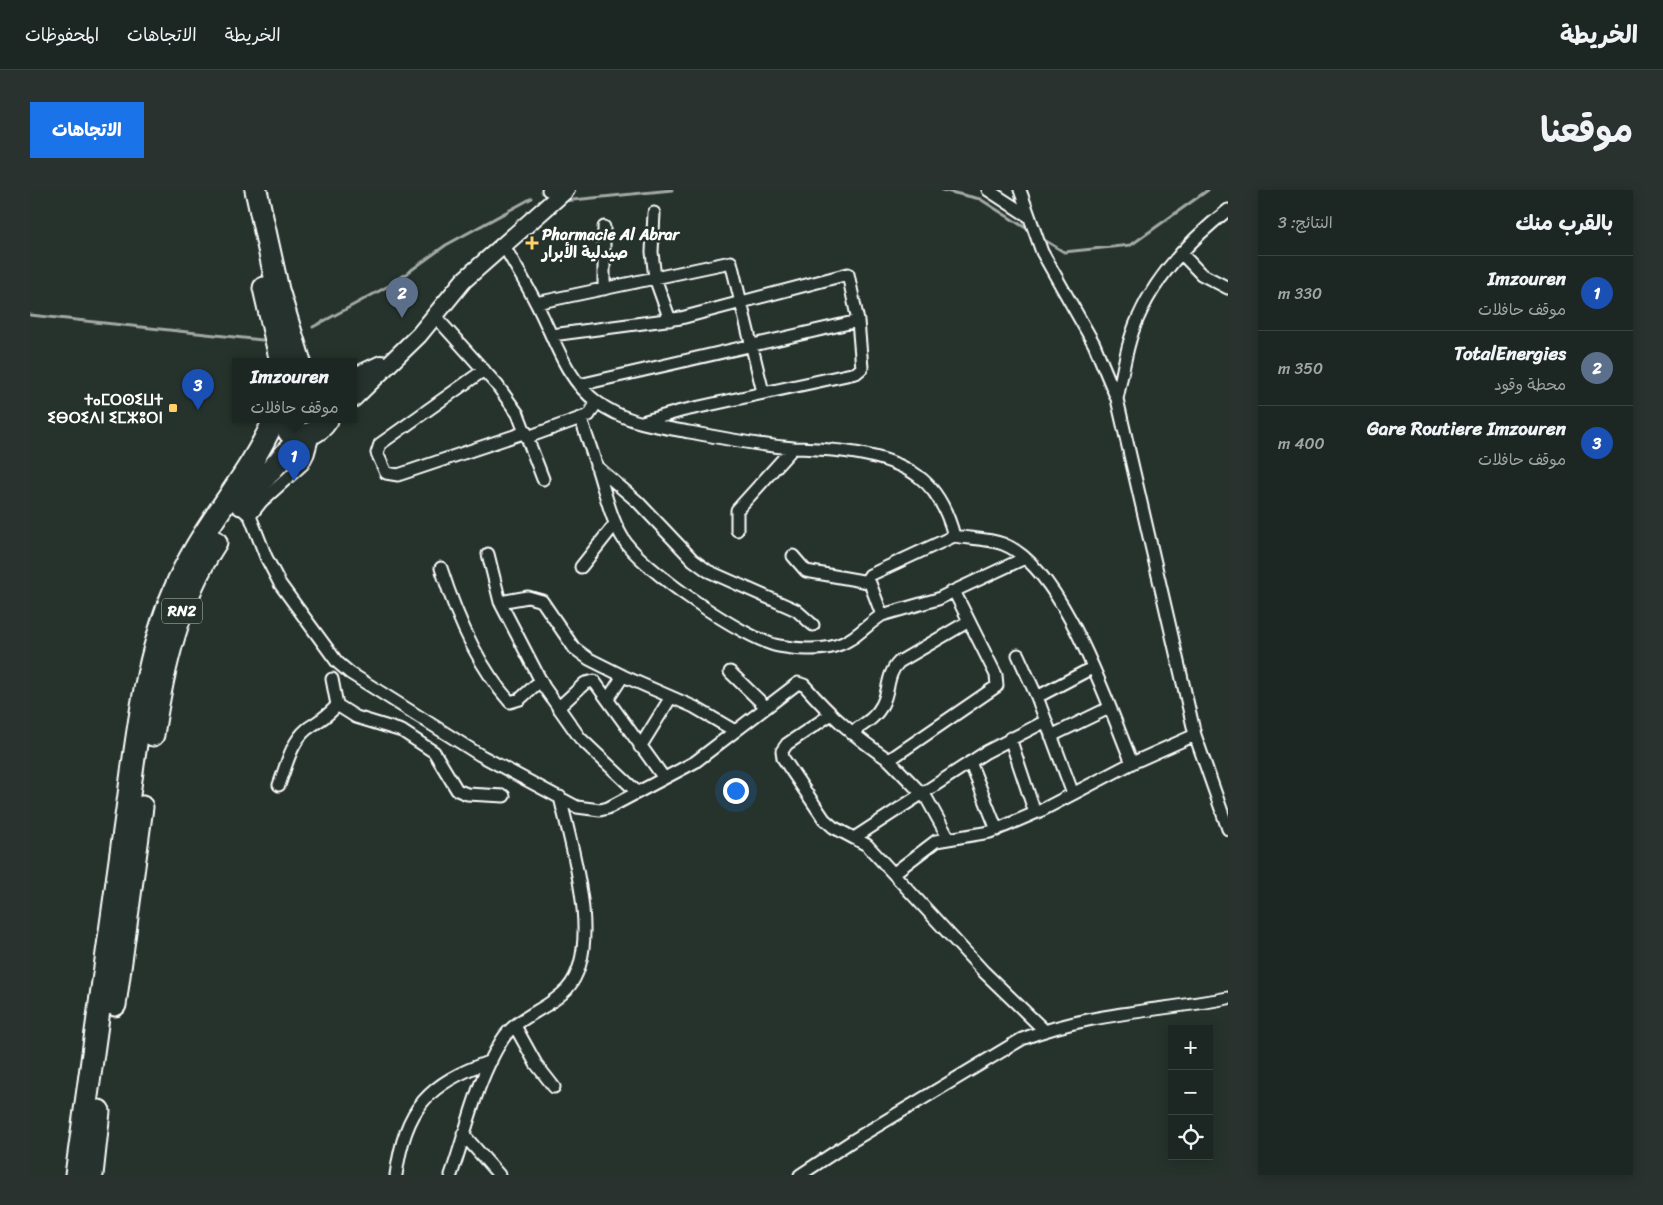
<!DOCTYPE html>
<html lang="ar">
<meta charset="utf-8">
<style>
:root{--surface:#1c2622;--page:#29322f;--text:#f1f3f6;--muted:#a0a5a5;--line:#3a4340;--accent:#1a73e8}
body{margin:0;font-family:Sriracha,"Playpen Sans Arabic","Noto Sans Tifinagh",sans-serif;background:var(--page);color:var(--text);direction:rtl}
.controls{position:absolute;right:15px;bottom:15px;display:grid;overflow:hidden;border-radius:0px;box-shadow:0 2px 12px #0003}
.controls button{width:45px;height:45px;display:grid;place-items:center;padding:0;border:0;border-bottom:1px solid var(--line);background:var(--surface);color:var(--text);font:25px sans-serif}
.you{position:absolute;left:705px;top:600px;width:18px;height:18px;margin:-12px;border:4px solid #fff;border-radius:50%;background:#1a73e8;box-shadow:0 0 0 8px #1a73e833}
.badge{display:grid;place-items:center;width:32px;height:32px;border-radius:50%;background:var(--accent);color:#fff;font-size:16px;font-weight:700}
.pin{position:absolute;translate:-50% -41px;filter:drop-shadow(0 1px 2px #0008)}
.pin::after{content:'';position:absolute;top:26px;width:18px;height:15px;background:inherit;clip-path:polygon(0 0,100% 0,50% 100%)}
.popup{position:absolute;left:202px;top:168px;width:125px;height:65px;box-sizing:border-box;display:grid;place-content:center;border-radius:0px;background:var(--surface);filter:drop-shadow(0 1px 4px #0005);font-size:16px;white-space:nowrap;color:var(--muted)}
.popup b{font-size:19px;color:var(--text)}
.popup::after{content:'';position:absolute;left:50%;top:100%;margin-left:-10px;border:10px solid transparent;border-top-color:var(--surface)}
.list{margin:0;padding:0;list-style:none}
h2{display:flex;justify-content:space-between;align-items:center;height:65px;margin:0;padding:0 20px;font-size:21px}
h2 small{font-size:16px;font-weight:400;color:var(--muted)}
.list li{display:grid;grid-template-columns:32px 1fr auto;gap:15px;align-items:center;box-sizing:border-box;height:75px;padding:0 20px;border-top:1px solid var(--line)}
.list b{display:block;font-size:19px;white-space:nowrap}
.list p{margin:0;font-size:16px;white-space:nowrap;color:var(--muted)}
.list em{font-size:16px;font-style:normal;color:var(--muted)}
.icon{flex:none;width:28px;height:28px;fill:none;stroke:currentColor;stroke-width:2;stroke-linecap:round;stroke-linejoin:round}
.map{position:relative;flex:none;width:1198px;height:985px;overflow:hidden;direction:ltr;border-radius:0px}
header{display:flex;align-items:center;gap:30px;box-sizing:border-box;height:70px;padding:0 25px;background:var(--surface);border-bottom:1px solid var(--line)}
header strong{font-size:24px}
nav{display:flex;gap:28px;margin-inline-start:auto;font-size:18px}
.intro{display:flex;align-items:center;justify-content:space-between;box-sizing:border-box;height:120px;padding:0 30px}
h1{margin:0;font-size:35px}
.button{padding:12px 22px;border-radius:0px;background:var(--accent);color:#fff;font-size:18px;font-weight:700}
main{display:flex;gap:30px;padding:0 30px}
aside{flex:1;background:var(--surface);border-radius:0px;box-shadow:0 2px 12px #0003}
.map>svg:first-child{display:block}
</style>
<header>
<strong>الخريطة</strong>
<nav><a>الخريطة</a><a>الاتجاهات</a><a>المحفوظات</a></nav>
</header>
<div class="intro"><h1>موقعنا</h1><a class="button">الاتجاهات</a></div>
<main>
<aside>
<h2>بالقرب منك<small>النتائج: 3</small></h2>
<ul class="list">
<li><span class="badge" style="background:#1a4fb4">1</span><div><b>Imzouren</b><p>موقف حافلات</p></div><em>330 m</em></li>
<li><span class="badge" style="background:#5c6f8a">2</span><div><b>TotalEnergies</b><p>محطة وقود</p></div><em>350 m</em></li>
<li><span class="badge" style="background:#1a4fb4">3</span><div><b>Gare Routiere Imzouren</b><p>موقف حافلات</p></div><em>400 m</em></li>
</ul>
</aside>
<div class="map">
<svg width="1198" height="985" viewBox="0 0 1198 985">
<rect width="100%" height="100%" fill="#26332d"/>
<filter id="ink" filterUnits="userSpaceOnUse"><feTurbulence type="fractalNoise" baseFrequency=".02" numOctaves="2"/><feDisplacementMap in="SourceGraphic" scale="10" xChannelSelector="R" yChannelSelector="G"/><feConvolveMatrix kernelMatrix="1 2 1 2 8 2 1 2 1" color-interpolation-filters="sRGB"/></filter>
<g filter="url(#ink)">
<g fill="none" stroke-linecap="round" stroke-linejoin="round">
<!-- stream -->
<path stroke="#a4a9a7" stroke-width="3" d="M912 0 950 9 1002 42
M533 11 642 0
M1011 48 1034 62 1101 55 1178 0
M0 125 232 150
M283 137 362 94 416 55 502 8"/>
<!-- street casing -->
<g stroke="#fff" stroke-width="15">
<path id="street" d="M518 0 531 4
M958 0 998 26
M990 0 1012 62 1064 154 1087 209 1165 545 1198 639
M624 23 622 62 625 88 640 130
M574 37V99
M473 54C484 74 496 93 506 113 524 147 535 189 567 212 595 233 627 236 659 242 694 248 729 256 764 258 802 259 855 262 888 286 907 300 918 323 924 346 940 349 957 348 973 354 1033 377 1078 515 1102 573L1012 620 975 636 960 642 906 651 864 683
M1151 63 1171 84 1198 98
M506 113 701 72 733 202
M404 125 467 195 488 224 513 289
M522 145 651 128 818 84 828 131
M454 180 350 254 347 263 356 283 368 285 496 242
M549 195 828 131 832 178 826 183 651 221 612 232
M1087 209C1093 182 1097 152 1108 128 1127 84 1161 49 1198 20
M551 229C558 251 566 272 572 294 578 313 583 333 594 350 612 379 715 450 749 456 765 459 789 461 805 456 824 451 836 435 852 425
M498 247 559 225 567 212
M566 276 608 312 663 370 678 381 766 420 783 435
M209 316 220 326 236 367 250 394 307 472 320 483 450 565 547 617 570 620 578 618 665 572 768 493 774 495C801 526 825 547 859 570L967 496 966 485 924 401 995 368
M220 326 231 312 273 274 278 264 284 243
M707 340V320L763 258
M924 346 840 385 838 388 852 425 908 409 924 401
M458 364 470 412 514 497 550 548 607 602
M763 366 776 381 838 392
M551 377 585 334
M411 378C426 425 447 475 480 512L490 509 511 490
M470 412 498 407 512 411 544 458 559 469 593 486
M988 465 1007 507
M700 482 736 517
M578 509 593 486 664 517 705 541
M307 515 326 527 372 541 404 562 427 600 437 604 474 606
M528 518 555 493 564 491 634 588
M800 525 757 554 752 561 753 568 794 629 803 637 837 655 954 782 1014 840
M821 543C832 535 846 528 852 515 860 500 856 485 869 472L939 431
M1021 546 1079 518
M980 548 1005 623
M610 557 641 507
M859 570 897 609 919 649
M940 572 967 640
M1102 573 1165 545
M249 595C256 577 261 552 277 539 288 531 299 526 307 515L302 489
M1043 604 1007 507 1062 478
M824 648 956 562 1016 531
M485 836 506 874 524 897
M433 944 469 985
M366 985C375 918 398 893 461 871
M421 985C437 940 446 891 472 850 487 826 518 820 537 799 574 757 541 656 530 607
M770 985 822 951 992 849C1057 823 1130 821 1198 808"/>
</g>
<!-- secondary casing -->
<g stroke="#fff" stroke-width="20">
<path id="secondary" d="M323 187 351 174
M323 209 389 145 434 90 536 0"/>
</g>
<!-- highway casing -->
<g stroke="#fff" stroke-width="25">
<path id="highway" d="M226 0 248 100 270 172
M234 98 251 172
M259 242C274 248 288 244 297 230
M211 314 272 245
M123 545C133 478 149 409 186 352
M85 815 112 617
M46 985C62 868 78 751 95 634 106 556 113 474 144 401 169 339 217 291 244 230
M62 985 69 921"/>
</g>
<!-- street -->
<use href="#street" stroke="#26332d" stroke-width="11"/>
<!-- secondary -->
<use href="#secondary" stroke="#26332d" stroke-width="16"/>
<!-- highway -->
<use href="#highway" stroke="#26332d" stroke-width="21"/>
</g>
</g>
<!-- markers -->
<g fill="#ffd166" stroke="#26332d" stroke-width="2">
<path d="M499.5 45.5h5v5h5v5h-5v5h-5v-5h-5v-5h5z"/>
<rect x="138" y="213" width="10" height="10" rx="2.5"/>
</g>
<g text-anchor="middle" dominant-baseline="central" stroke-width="5" stroke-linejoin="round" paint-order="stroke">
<!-- shield labels -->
<rect fill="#26332d" stroke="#bec2c0" stroke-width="1" x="132" y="408.5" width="40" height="25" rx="4"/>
<g font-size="15" font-weight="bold" fill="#fff">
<text x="152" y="421">RN2</text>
</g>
<!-- poi labels -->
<g font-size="16" font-weight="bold" fill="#fff" stroke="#26332d" text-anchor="start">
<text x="512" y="44">Pharmacie Al Abrar<tspan x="512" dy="18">صيدلية الأبرار</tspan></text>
<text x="133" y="209" text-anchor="end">ⵜⴰⵎⵔⵙⵉⵡⵜ<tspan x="133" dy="18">ⵉⴱⵔⵉⴷⵏ ⵉⵎⵣⵓⵔⵏ</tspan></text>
</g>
</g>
</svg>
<div class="controls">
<button>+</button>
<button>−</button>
<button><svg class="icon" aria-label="locate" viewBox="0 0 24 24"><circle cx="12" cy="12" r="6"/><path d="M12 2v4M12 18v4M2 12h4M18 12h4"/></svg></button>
</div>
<div class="you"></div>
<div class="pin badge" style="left:264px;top:291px;background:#1a4fb4">1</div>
<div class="popup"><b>Imzouren</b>موقف حافلات</div>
<div class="pin badge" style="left:372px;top:128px;background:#5c6f8a">2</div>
<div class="pin badge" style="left:168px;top:220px;background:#1a4fb4">3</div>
</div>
</main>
